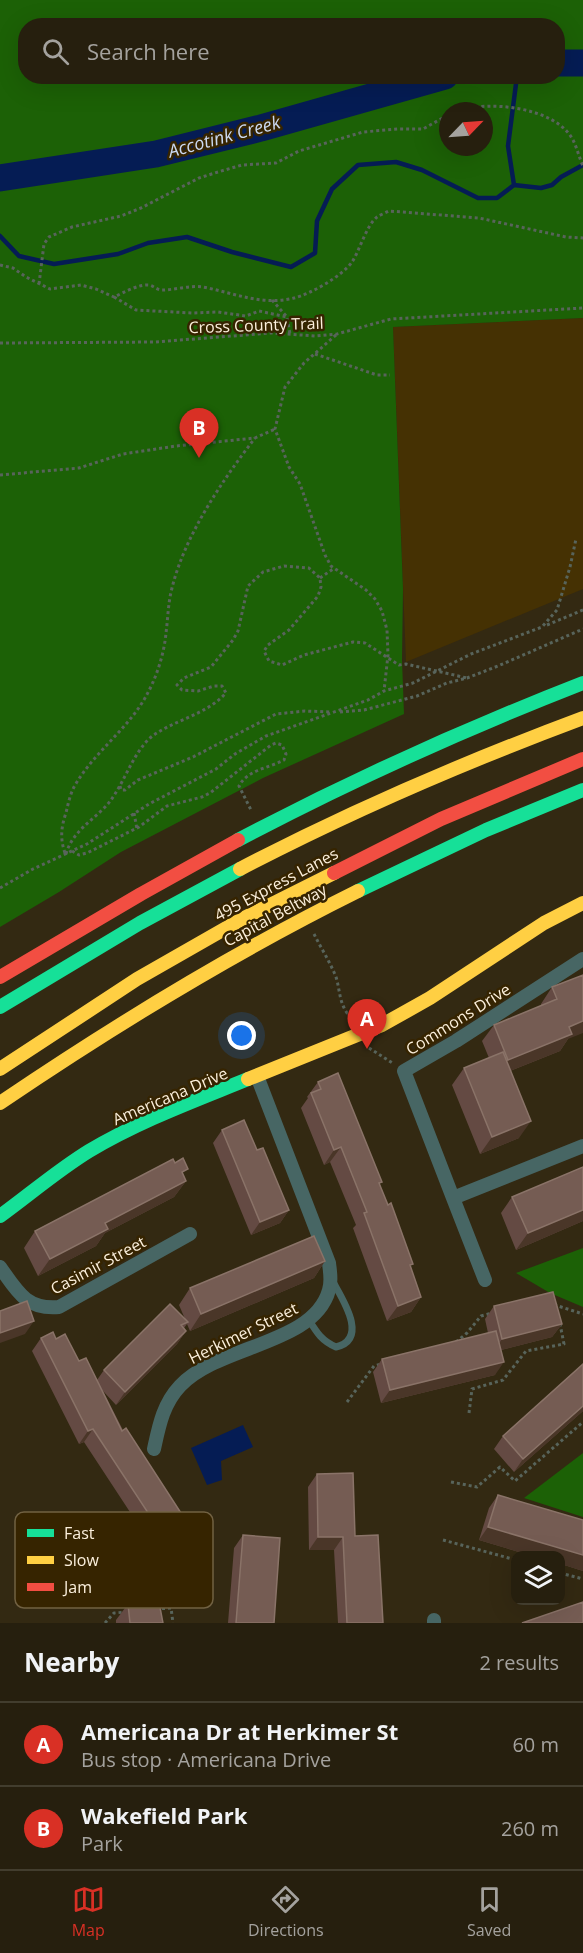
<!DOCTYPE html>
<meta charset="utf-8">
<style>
:root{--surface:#261f0e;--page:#2e2717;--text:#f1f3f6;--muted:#a4a29e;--line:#423d2e;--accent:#d93025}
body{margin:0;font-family:"Open Sans",sans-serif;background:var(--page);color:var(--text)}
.controls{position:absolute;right:18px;bottom:18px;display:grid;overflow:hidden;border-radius:12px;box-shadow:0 6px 24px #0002}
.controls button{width:54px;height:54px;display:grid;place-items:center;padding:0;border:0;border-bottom:2px solid var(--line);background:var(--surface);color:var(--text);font:30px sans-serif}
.compass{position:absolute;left:439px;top:102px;width:54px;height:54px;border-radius:50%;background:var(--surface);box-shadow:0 6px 24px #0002;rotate:65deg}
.you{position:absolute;left:242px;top:1036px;width:21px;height:21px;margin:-15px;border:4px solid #fff;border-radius:50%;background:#1a73e8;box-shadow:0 0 0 9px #1a73e833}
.badge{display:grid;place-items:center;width:39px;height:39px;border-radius:50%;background:var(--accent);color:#fff;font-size:20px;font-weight:700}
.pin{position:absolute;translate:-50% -50px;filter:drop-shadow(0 2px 3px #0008)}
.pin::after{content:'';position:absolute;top:32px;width:21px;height:18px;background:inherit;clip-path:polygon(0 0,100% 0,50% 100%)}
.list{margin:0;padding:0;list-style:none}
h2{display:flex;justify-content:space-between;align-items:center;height:78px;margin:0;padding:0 24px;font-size:26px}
h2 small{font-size:20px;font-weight:400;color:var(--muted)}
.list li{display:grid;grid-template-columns:39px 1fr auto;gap:18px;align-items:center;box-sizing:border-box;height:84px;padding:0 24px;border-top:2px solid var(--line)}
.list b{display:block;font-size:22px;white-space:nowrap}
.list p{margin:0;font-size:20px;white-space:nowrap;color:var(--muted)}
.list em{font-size:20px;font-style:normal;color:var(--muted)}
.icon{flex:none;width:33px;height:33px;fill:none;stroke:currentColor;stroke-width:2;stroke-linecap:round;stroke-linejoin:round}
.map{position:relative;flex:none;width:583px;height:1623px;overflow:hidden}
.search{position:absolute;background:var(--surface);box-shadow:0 6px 24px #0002;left:18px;right:18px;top:18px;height:66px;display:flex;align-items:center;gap:15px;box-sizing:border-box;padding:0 21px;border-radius:24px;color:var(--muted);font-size:22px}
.sheet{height:246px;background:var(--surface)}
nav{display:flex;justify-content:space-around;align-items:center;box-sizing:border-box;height:84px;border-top:2px solid var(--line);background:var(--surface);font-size:16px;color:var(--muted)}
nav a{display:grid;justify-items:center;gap:3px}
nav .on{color:var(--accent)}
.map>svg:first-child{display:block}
</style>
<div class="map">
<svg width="583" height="1623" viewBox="0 0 583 1623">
<rect width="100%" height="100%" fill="#332912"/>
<!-- built -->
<path fill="#453103" d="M583 318V589L406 662 393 327Z"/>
<!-- green -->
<path fill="#1c6106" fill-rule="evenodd" d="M0 0H583V318L393 327 403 589 402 660 404 714 263 778 121 852 59 892 0 927ZM26 26H558V76H26ZM448 111H484V147H448Z
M583 1248V1307L550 1293 516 1273Z
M583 1453V1517L524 1498Z"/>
<!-- water -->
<path fill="#051c54" d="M243 1425 253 1447 221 1461 222 1480 207 1485 191 1448Z"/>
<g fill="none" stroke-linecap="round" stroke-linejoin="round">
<!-- stream -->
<path stroke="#051c54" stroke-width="4.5" d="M514 185 541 188 552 185 561 177 583 165
M0 236 19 256 54 264 118 254 148 243 187 237 232 252 291 267 315 253 317 221 332 189 358 165 396 162 422 170 478 198H497L514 185 508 146 517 76"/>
<!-- river -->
<path stroke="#051c54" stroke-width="27" d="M558 63H583
M0 178 156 154 261 128 445 76"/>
<!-- path -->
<path stroke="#58645b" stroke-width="3" stroke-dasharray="3 3" stroke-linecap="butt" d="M458 111C488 100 556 107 573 140 577 148 579 157 583 166
M0 265 13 268 26 277 50 289 81 285 96 289 114 297C123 293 138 284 149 285 154 286 157 290 162 290 175 290 190 285 203 287 234 293 262 306 294 298 311 294 342 276 352 262 360 250 366 226 377 217 380 215 385 213 389 211L479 218 566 237 583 238
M39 284 44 244 49 237 72 227 121 216 141 208 199 178 218 172 242 165 276 163 299 151 363 132 398 129H423L448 115
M114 297 136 310 192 313 218 312 246 316 259 311 287 317
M272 300 287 317 290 334
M336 335 304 363 285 387 275 429 289 467 300 484 325 555 331 566 366 590 375 599 382 611 387 630 388 655 384 691
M0 343 155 342 271 333 316 336 337 334 391 319 583 308
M315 354 377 375H390
M0 475 79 468 123 454 176 446 255 438 275 429
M320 578 333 569
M547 625 583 610
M340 712 364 710 417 696 447 683 467 678 498 666 583 629
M120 786 121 790H125L138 780 193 757 276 714 305 711 330 712
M134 813 137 829
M72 851 79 855 87 853 139 827 167 806 202 797 210 793 271 745 276 743 282 745 286 754 284 760C269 768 247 770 239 786L251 810
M65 853C60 839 61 827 66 813 68 804 70 795 74 787 93 753 126 731 145 698 156 679 164 655 166 633 168 618 168 603 172 588 185 535 222 481 255 438
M66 854C72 832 92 821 107 805 124 785 131 756 150 738 172 720 205 716 226 693L222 686H214L198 691 182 690 177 685 184 678 211 667 233 640 238 631 248 586 263 572 284 566 309 568 320 578 321 587 318 596 289 630 268 645 264 651 269 661 282 665 304 655 353 642 365 643 399 665 406 664 467 678
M0 888 33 869 87 844 149 804 216 769 235 754 266 736 368 700 384 691 413 683 471 654 542 627 557 610 570 567 576 539
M314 934C321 948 330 962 336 977 340 990 339 1001 347 1013L356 1014 357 1017
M369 1048 394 1064
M555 1306V1305L583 1314
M456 1342 467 1333 481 1316 492 1313
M347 1402 374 1366 381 1364
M469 1413 472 1389 503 1380 526 1351 564 1344 560 1324
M451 1482 477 1487 500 1467 515 1481 583 1422
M443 1540 516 1560
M560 1573 583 1579
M156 1609 171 1608 173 1623
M105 1623 114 1613 126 1612"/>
<!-- lane -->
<path stroke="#476664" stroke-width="7" d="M309 1320C317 1333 322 1341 336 1347 370 1339 341 1297 332 1280"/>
<!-- street -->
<path stroke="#476664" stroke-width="14" d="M453 1198 404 1071 456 1041 583 959
M0 1267C17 1291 26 1310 59 1307L190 1234
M485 1280 453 1198 583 1146
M154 1449C159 1426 163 1404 180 1386 218 1345 314 1345 329 1290 332 1281 330 1272 329 1263L257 1076
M434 1623V1620"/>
<!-- fast -->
<path stroke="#16e098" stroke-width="14" d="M238 840C350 781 465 729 583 683
M358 891 486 830 583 790
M0 1007 140 923 240 869
M0 1216C29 1195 58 1170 89 1151 139 1121 194 1101 248 1079"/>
<!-- slow -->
<path stroke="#ffcf43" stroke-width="14" d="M240 869C351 811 465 762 583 718
M0 1069 137 979 242 919 334 873
M248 1079 382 1025 430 998 544 923 583 903
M0 1103C115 1025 233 953 358 891"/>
<!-- jam -->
<path stroke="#f24e42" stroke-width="14" d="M334 873 441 819 583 759
M0 977 141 894 238 840"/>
</g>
<!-- wall -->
<path fill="#644a43" d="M583 975 568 1039 560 1051 510 1071 519 1138 480 1154 452 1085 464 1068 489 1058 482 1041 494 1025 541 1006V1004L552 987Z
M318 1082 380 1185 421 1297 411 1312 387 1321 353 1228 356 1225 330 1162 324 1165 301 1108 308 1098 307 1097Z
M222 1130 257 1150 289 1210 280 1223 251 1235 213 1143Z
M583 1167V1221L516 1250 501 1213 512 1197Z
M183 1176 186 1181 174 1197 105 1233 96 1246 38 1276 24 1248 35 1231Z
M325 1261 314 1278 190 1331 187 1324 184 1328 186 1331 177 1344 116 1405 103 1391 172 1526 149 1541 84 1442 79 1444 32 1351 41 1338 56 1339 97 1380 104 1370 185 1319 179 1305 190 1288Z
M494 1306 562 1324 552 1337 501 1350 495 1375 381 1403 373 1372 382 1359 488 1333 485 1319Z
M583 1364V1411L514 1472 494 1449 503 1436Z
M317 1474 355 1536 383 1623H338L334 1550H309L308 1487Z
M498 1495 583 1520V1571L561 1564V1556H532L479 1540 489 1508Z
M243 1535 274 1623H228L234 1548Z
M128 1604 163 1623H116V1620Z"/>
<!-- shaded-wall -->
<path fill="#4a3628" d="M583 1021V1033L568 1039 560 1051 497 1076 508 1060 569 1027Z
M531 1121 519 1138 480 1154 492 1137Z
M341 1147 330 1162 324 1165 334 1150Z
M186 1181 174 1197 105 1233 96 1246 38 1276 50 1259 105 1223Z
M289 1210 280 1223 251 1235 260 1222Z
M583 1210V1221L516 1250 528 1233Z
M325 1261 314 1278 190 1331 201 1314Z
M421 1297 411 1312 387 1321 398 1306Z
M34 1321 25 1334 0 1343V1333Z
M562 1324 552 1337 493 1352 502 1339Z
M186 1331 177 1344 116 1405 125 1392Z
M504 1362 495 1375 381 1403 390 1390Z
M583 1406V1411L514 1472 523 1459Z
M93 1429 84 1442 79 1444 88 1431Z
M181 1513 172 1526 149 1541 158 1528Z
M488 1527 583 1555V1571L561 1564V1556H532L479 1540Z
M318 1537H343L334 1550H309Z"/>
<!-- building -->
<path fill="#755c53" stroke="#8a7368" stroke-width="1.5" d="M583 975V1021L569 1027 572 1034 508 1060 494 1025 557 999 552 987Z
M503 1052 531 1121 492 1137 464 1068Z
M338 1073 382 1182 379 1183 388 1205 391 1203 413 1264 410 1265 421 1297 398 1306 364 1213 367 1212 341 1147 334 1150 311 1093 321 1089 318 1082Z
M244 1120 257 1150 263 1148 289 1210 260 1222 222 1130Z
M183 1158 188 1169 182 1172 186 1181 105 1223 108 1229 50 1259 35 1231 173 1159 175 1163Z
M583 1167V1210L528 1233 512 1197Z
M314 1236 325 1261 201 1314 190 1288Z
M553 1292 562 1324 502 1339 494 1306Z
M27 1301 34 1321 0 1333V1311Z
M170 1304 188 1322 181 1325 186 1331 125 1392 104 1370Z
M496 1331 504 1362 390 1390 382 1359Z
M53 1332 56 1339 65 1334 79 1361 86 1358 122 1431 126 1428 181 1513 158 1528 93 1429 88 1431 41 1338Z
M583 1364V1406L523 1459 503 1436Z
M353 1473 355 1536 378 1535 383 1623H347L343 1537H318L317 1474Z
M498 1495 583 1520V1555L488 1527Z
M243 1535 280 1538 274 1623H236Z
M158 1597 163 1623H130L128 1604Z
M583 1602V1623H522Z"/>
<g text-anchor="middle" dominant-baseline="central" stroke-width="5" stroke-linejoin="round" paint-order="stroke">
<!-- street labels -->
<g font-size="16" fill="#fcf0dc" stroke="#362400">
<text transform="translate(256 325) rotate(-2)">Cross County Trail</text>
<text transform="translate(276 884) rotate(-28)">495 Express Lanes</text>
<text transform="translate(275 915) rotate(-28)">Capital Beltway</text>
<text transform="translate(458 1019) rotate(-32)">Commons Drive</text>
<text transform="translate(170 1096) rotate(-23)">Americana Drive</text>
<text transform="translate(98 1265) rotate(-28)">Casimir Street</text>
<text transform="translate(243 1333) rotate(-26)">Herkimer Street</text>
</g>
<!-- water labels -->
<g font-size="18" font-style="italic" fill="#cbd9f1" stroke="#362400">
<text transform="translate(224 136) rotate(-15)">Accotink Creek</text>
</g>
</g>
<!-- legend -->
<rect x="15" y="1512" width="198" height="96" rx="9" fill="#362400" stroke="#716142" stroke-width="1.5"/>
<rect x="27" y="1529" width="27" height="8" fill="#16e098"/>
<rect x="27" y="1556" width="27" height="8" fill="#ffcf43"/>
<rect x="27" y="1583" width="27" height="8" fill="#f24e42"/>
<g font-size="16" fill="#fcf0dc">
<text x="64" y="1539">Fast</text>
<text x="64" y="1566">Slow</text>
<text x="64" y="1593">Jam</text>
</g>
</svg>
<div class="controls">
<button><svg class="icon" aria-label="layers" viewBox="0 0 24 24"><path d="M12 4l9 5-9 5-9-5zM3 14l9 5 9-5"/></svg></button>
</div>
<svg class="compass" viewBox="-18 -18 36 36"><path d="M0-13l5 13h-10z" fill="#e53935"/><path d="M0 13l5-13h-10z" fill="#a4a29e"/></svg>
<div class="you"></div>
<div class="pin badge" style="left:367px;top:1049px">A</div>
<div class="pin badge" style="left:199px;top:458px">B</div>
<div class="search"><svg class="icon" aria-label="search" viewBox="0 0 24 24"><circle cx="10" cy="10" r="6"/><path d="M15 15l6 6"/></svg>Search here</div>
</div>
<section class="sheet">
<h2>Nearby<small>2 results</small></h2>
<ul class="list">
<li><span class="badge">A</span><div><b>Americana Dr at Herkimer St</b><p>Bus stop · Americana Drive</p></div><em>60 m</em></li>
<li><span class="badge">B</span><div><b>Wakefield Park</b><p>Park</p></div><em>260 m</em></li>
</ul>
</section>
<nav>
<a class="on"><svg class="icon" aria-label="map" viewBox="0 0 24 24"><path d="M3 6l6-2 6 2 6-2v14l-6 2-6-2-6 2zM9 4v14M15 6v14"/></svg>Map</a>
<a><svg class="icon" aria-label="directions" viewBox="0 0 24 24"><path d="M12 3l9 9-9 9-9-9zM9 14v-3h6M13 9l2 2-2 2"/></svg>Directions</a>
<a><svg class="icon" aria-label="saved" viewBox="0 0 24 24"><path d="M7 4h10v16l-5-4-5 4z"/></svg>Saved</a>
</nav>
